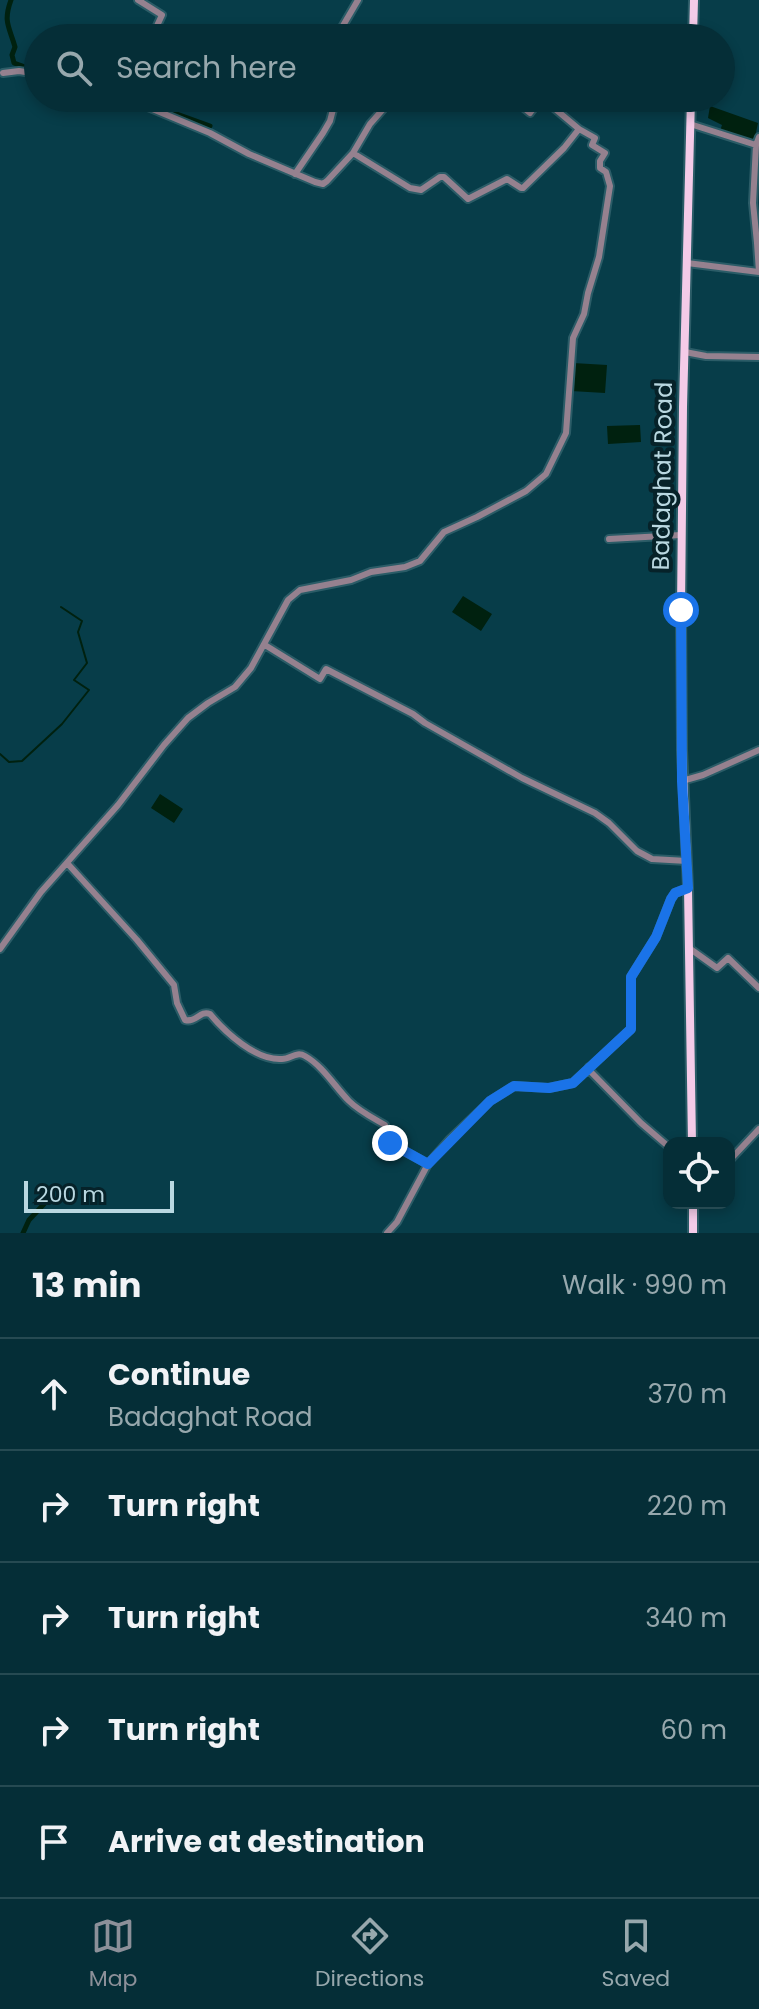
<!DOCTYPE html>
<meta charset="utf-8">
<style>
:root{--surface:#052e37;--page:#133a42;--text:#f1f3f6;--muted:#97a8ad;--line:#264a52;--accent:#8c9099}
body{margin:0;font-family:Poppins,sans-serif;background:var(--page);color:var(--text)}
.controls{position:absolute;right:24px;bottom:24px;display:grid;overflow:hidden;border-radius:16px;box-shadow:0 4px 12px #0003}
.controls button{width:72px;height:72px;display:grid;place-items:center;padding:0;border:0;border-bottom:2px solid var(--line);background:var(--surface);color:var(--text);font:40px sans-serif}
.scale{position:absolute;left:24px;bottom:20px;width:150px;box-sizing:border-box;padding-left:8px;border:4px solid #b9d8e1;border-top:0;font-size:22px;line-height:28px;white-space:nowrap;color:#b9d8e1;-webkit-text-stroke:6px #062229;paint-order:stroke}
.stop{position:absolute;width:24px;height:24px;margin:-18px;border:6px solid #1a73e8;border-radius:50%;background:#fff}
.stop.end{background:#1a73e8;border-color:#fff;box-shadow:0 2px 8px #0008}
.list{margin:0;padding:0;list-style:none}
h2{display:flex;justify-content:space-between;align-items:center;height:104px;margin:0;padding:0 32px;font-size:34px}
h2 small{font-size:26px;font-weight:400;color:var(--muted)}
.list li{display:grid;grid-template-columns:52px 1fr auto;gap:24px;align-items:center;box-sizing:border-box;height:112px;padding:0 32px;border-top:2px solid var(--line)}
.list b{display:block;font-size:30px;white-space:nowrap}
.list p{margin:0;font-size:26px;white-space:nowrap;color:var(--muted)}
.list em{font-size:26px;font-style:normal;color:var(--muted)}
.icon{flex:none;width:44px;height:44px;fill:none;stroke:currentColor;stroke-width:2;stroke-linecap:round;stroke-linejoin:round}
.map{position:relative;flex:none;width:759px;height:1233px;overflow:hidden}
.search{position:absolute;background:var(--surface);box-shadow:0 4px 12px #0003;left:24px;right:24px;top:24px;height:88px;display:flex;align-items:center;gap:20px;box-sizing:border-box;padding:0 28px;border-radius:44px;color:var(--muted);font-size:30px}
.sheet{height:664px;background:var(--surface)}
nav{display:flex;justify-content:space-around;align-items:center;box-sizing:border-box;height:112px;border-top:2px solid var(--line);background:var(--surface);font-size:22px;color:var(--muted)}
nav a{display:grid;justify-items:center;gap:4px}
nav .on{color:var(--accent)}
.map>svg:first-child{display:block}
</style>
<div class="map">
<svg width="759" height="1233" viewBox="0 0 759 1233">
<rect width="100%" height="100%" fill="#073d49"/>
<!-- water -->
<path fill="#00210f" d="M710 106 758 123 754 142 720 131 722 125 708 118Z
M573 363 607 365 605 393 571 391Z
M640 425 641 442 608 444 607 426Z
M463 596 492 614 481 631 452 612Z
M160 794 183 809 174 823 151 808Z"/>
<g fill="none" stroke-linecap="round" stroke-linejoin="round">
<!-- stream -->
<path stroke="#00210f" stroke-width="2" d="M0 754 9 762 22 761 62 724 89 690 74 680 87 663 78 632 82 621 61 607"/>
<!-- canal -->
<path stroke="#00210f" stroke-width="5" d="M11 0C3 22 9 26 15 47L12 55 14 63 25 67 38 69
M138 100 210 126
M23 1233 29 1220 44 1204"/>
<!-- minor casing -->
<g stroke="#2b5c67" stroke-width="10">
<path id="minor" d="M138 0 162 15 155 30 164 38
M351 38 343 33 341 29 358 0
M3 73 19 71 38 74
M126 98 210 133 249 154 315 182 323 184 327 181 353 153 410 188 421 190 440 177H444L468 199 507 179 521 188H523L564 148 579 129 542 98
M488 98 496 105 513 99 530 113 542 98
M690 124 756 145
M353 153 370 124 393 98
M295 174 323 133 330 121 336 98
M687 263 759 272 757 243 753 203 756 145 759 137
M685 352 706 356 759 357
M609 539 681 535
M265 645 320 679 326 669 413 714 425 723 522 778 595 813 609 823 637 851 652 859 687 861
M682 781 703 775 759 750
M67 863 137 940 174 985 177 1003 185 1020C196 1023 200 1010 210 1014 225 1032 256 1061 282 1059 291 1059 296 1051 305 1056 323 1066 335 1087 349 1101 359 1111 373 1118 385 1125L390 1143 428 1164
M689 948 717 968 728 958 759 988
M0 949 41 892 118 805 164 745 188 718 208 703 235 687 251 668 288 600 300 590 351 580 371 572 405 567 420 561 444 532 477 517 526 491 546 474 566 433 573 338 584 314 588 293 599 257 610 186 606 172 600 168V161L605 153 592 145 595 138 579 129
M589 1067 590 1071 641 1123 669 1147
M729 1161 759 1129
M387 1233 397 1222 428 1164 450 1139 490 1101 514 1086 549 1088 573 1083 631 1029V977L656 937 671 899 675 893 688 888"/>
</g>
<!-- major casing -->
<g stroke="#2b5c67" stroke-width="12">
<path id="major" d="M693 38 694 0
M691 98 683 407 681 610 682 750 688 888 692 1143
M693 1203V1233"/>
</g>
<!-- minor -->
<use href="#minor" stroke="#95818f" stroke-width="6"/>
<!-- major -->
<use href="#major" stroke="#f4cbe8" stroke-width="8"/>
</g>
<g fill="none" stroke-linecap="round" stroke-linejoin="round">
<!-- route -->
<path stroke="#1a73e8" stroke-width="10" d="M390 1143 428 1164 490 1101 514 1086 549 1088 573 1083 631 1029V977L656 937 671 899 675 893 688 888 682 781 681 610"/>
</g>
<g text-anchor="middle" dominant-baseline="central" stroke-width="8" stroke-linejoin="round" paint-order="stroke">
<!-- street labels -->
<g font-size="24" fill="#b9d8e1" stroke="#062229">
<text transform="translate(662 476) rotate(-89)">Badaghat Road</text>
</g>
</g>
</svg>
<div class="controls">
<button><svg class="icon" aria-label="locate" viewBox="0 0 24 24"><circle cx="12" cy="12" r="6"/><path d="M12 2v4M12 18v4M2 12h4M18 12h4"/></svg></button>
</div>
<div class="scale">200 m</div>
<div class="stop" style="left:681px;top:610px"></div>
<div class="stop end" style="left:390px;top:1143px"></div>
<div class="search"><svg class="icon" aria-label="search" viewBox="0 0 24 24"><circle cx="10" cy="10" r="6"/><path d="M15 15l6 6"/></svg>Search here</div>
</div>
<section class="sheet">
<h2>13 min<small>Walk · 990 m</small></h2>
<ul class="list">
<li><svg class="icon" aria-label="ahead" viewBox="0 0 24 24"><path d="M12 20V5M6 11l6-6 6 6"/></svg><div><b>Continue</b><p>Badaghat Road</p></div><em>370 m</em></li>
<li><svg class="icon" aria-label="right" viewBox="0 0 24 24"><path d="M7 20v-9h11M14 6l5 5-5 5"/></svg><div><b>Turn right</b></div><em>220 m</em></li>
<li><svg class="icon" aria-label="right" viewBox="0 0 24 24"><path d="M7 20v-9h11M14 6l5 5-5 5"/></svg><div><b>Turn right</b></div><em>340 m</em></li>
<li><svg class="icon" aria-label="right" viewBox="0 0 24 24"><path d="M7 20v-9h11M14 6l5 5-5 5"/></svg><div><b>Turn right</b></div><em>60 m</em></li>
<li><svg class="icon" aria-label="arrive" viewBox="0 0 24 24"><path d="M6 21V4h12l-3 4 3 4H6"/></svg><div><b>Arrive at destination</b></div></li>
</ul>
</section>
<nav>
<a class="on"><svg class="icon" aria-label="map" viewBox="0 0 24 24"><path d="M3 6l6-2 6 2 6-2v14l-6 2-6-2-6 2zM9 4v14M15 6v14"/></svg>Map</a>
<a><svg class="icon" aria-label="directions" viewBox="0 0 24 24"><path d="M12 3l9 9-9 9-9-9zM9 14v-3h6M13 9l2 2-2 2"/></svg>Directions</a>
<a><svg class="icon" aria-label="saved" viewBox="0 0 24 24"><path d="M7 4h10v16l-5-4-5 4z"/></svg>Saved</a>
</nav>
